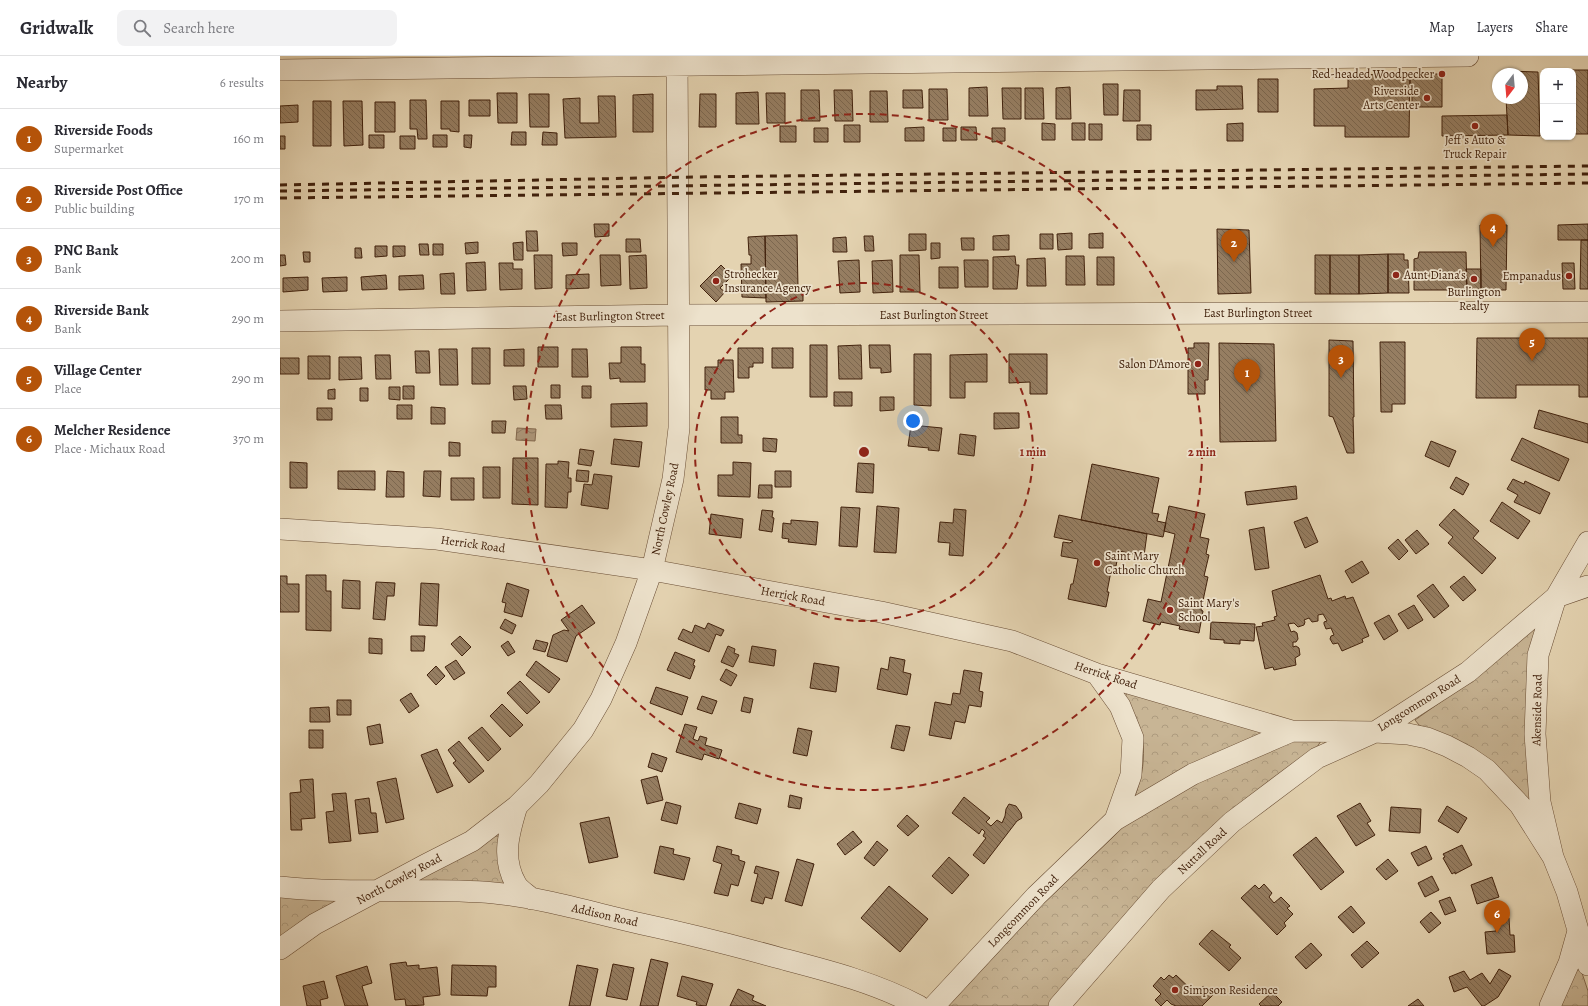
<!DOCTYPE html>
<meta charset="utf-8">
<style>
:root{--surface:#fff;--page:#f2f2f3;--text:#2b2b33;--muted:#7c7c81;--line:#e1e1e2;--accent:#b45309}
body{margin:0;font-family:Alegreya,serif;background:var(--page);color:var(--text)}
.controls{position:absolute;right:12px;top:12px;display:grid;overflow:hidden;border-radius:8px;box-shadow:0 1px 3px #0004}
.controls button{width:36px;height:36px;display:grid;place-items:center;padding:0;border:0;border-bottom:1px solid var(--line);background:var(--surface);color:var(--text);font:20px sans-serif}
.compass{position:absolute;left:1212px;top:12px;width:36px;height:36px;border-radius:50%;background:var(--surface);box-shadow:0 1px 3px #0004;rotate:196deg}
.you{position:absolute;left:633px;top:365px;width:14px;height:14px;margin:-10px;border:3px solid #fff;border-radius:50%;background:#1a73e8;box-shadow:0 0 0 6px #1a73e833}
.badge{display:grid;place-items:center;width:26px;height:26px;border-radius:50%;background:var(--accent);color:#fff;font-size:13px;font-weight:700}
.pin{position:absolute;translate:-50% -33px;filter:drop-shadow(0 1px 2px #0008)}
.pin::after{content:'';position:absolute;top:21px;width:14px;height:12px;background:inherit;clip-path:polygon(0 0,100% 0,50% 100%)}
.list{margin:0;padding:0;list-style:none}
h2{display:flex;justify-content:space-between;align-items:center;height:52px;margin:0;padding:0 16px;font-size:17px}
h2 small{font-size:13px;font-weight:400;color:var(--muted)}
.list li{display:grid;grid-template-columns:26px 1fr auto;gap:12px;align-items:center;box-sizing:border-box;height:60px;padding:0 16px;border-top:1px solid var(--line)}
.list b{display:block;font-size:15px;white-space:nowrap}
.list p{margin:0;font-size:13px;white-space:nowrap;color:var(--muted)}
.list em{font-size:13px;font-style:normal;color:var(--muted)}
.icon{flex:none;width:22px;height:22px;fill:none;stroke:currentColor;stroke-width:2;stroke-linecap:round;stroke-linejoin:round}
.map{position:relative;flex:none;width:1308px;height:950px;overflow:hidden}
header{display:flex;align-items:center;gap:24px;box-sizing:border-box;height:56px;padding:0 20px;background:var(--surface);border-bottom:1px solid var(--line)}
header strong{font-size:19px}
nav{display:flex;gap:22px;margin-inline-start:auto;font-size:14px}
.search{width:280px;height:36px;background:var(--page);display:flex;align-items:center;gap:10px;box-sizing:border-box;padding:0 14px;border-radius:8px;color:var(--muted);font-size:15px}
main{display:flex}
aside{flex:1;background:var(--surface)}
.map>svg:first-child{display:block}
</style>
<header>
<strong>Gridwalk</strong>
<div class="search"><svg class="icon" aria-label="search" viewBox="0 0 24 24"><circle cx="10" cy="10" r="6"/><path d="M15 15l6 6"/></svg>Search here</div>
<nav><a>Map</a><a>Layers</a><a>Share</a></nav>
</header>
<main>
<aside>
<h2>Nearby<small>6 results</small></h2>
<ul class="list">
<li><span class="badge">1</span><div><b>Riverside Foods</b><p>Supermarket</p></div><em>160 m</em></li>
<li><span class="badge">2</span><div><b>Riverside Post Office</b><p>Public building</p></div><em>170 m</em></li>
<li><span class="badge">3</span><div><b>PNC Bank</b><p>Bank</p></div><em>200 m</em></li>
<li><span class="badge">4</span><div><b>Riverside Bank</b><p>Bank</p></div><em>290 m</em></li>
<li><span class="badge">5</span><div><b>Village Center</b><p>Place</p></div><em>290 m</em></li>
<li><span class="badge">6</span><div><b>Melcher Residence</b><p>Place · Michaux Road</p></div><em>370 m</em></li>
</ul>
</aside>
<div class="map">
<svg width="1308" height="950" viewBox="0 0 1308 950">
<defs>
<pattern id="park-crowns" width="20" height="18" patternUnits="userSpaceOnUse"><rect width="20" height="18" fill="#c8b595"/><path d="M2 6a3 3 0 1 1 6 0M12 15a3 3 0 1 1 6 0" fill="none" stroke="#ad9b7f"/></pattern>
<pattern id="water-waves" width="16" height="10" patternUnits="userSpaceOnUse"><rect width="16" height="10" fill="#ad9679"/><path d="M0 5q4-4 8 0t8 0" fill="none" stroke="#8e7a62"/></pattern>
<pattern id="building-back-hatch" width="6" height="6" patternUnits="userSpaceOnUse"><rect width="6" height="6" fill="#967e62"/><path d="M-1 5l2 2M0 0l6 6M5-1l2 2" fill="none" stroke="#7c674f"/></pattern>
</defs>
<rect width="100%" height="100%" fill="#e4d3b1"/>
<filter id="stains"><feTurbulence type="fractalNoise" baseFrequency=".005" numOctaves="4"/><feColorMatrix values="0 0 0 0 .2 0 0 0 0 .09 0 0 0 0 .02 0 0 0 .5 -.17"/></filter>
<radialGradient id="worn" r=".72"><stop offset=".6" stop-color="#630" stop-opacity="0"/><stop offset="1" stop-color="#630" stop-opacity=".3"/></radialGradient>
<!-- park -->
<path fill="url(#park-crowns)" stroke="#846b50" d="M1253 572 1255 574 1252 746 1139 669 1135 664 1203 616Z
M847 637 1041 685 1035 694 770 950H668L764 847 836 778C844 768 848 756 853 745 869 705 867 677 845 641Z
M215 780H218L219 783 227 830 127 824Z
M0 839 55 842 56 846 0 883Z
M1295 911H1300L1308 935V950H1279Z"/>
<!-- water -->
<path fill="url(#water-waves)" stroke="#82674d" d="M237 372 256 373 255 385 236 384Z"/>
<!-- building -->
<path fill="url(#building-back-hatch)" stroke="#41210c" d="M1289 14H1308V78H1293V15Z
M1225 15 1258 16 1260 80 1228 79 1226 42H1242V18H1225Z
M1130 18H1162V51H1132V34L1130 32Z
M1130 18 1129 81H1065V70H1034V33L1068 32V19Z
M978 23H998V56H978Z
M823 28H838V59H824Z
M937 30H962L963 53 916 54V34H937Z
M707 31 708 60H689V32Z
M790 31 791 63H776V32Z
M722 32H741V63H723Z
M745 32H763L764 63H745Z
M649 33H667L668 64H649Z
M521 34H539L540 65H521Z
M554 34H572L573 65H555Z
M623 34H642L643 52H623Z
M844 34H860V65H843Z
M590 35H607L608 66H590Z
M478 36 479 68H456V37Z
M217 37H237V67H218Z
M486 37H505V67H487Z
M249 38H269V71H250Z
M373 38V76H353V39Z
M420 38H436V71H419Z
M318 40H335L336 81 285 82 283 43 300 42V67H319Z
M130 44H146L147 83H138L137 73H130Z
M189 44H210V60H189Z
M33 45H51V90H33Z
M63 45H82L83 89 64 90Z
M161 45H179V76L170 75V73H161Z
M95 46H115V76H95Z
M18 49V66L0 67V50Z
M1227 59 1228 79 1162 80V60Z
M762 67 775 68V84H762Z
M792 67H805V84H792Z
M963 67V85H947V68Z
M809 68H822V84H809Z
M564 69H580V86H564Z
M857 69H871V84H857Z
M500 70H516V86H500Z
M644 71V85H625V72Z
M681 71H696L697 84H681Z
M534 72H548V86H534Z
M663 72H676V85H663Z
M712 72H725V85L712 86Z
M232 76H246V89H231Z
M263 76 277 77V89H262Z
M89 79H104V92H89Z
M153 79H167V91H153Z
M184 79H192L191 92 184 91Z
M0 80H5V93H0Z
M120 80H135V93H120Z
M314 168H329V180L315 181Z
M1308 168V184H1278V169Z
M1200 169H1227L1226 234H1201Z
M937 173 969 174 971 237 938 238Z
M246 175H257L258 195H247Z
M792 177V193L778 194 777 178Z
M823 177V192H809V178Z
M629 178H646V194L629 195Z
M760 178H773V193H760Z
M517 179 518 232H523V245L486 246 485 180Z
M729 179V194H713V180Z
M485 180 486 242 462 241 461 208H471V199H469L468 181Z
M584 180H593L594 195H585Z
M566 181 567 196H553V182Z
M681 182H694V194H682Z
M346 183H360L361 196H346Z
M1301 184H1308V233H1300Z
M198 186V197L186 198 185 187Z
M243 186V204H234L233 187Z
M282 187H297V199L283 200Z
M651 187H660V202L651 203Z
M139 188H148L149 199H140Z
M153 188H163V199H153Z
M95 190H107V200L95 201Z
M113 190H125V200L113 201Z
M75 192H81L82 202H75Z
M23 196H30V206H24Z
M1139 196H1186L1187 234H1134V203L1138 202Z
M1108 198V237L1079 238V199Z
M1108 198H1124V204H1128L1129 237H1108Z
M0 199H5L6 209 0 210Z
M254 199H272V232L255 233Z
M320 199H340L341 229 321 230Z
M366 199 367 232 350 233 349 200Z
M620 199H639L640 236H620Z
M1035 199H1050V238H1035Z
M1050 199H1079V238H1050Z
M735 200 736 209H739L737 233H713V201Z
M786 200H804L805 229H786Z
M817 201H834V229H817Z
M765 202 766 230H747V203Z
M579 204 580 236 560 237 558 205Z
M612 204 613 236 593 237 592 205Z
M684 204H708V231H685Z
M205 206 206 234 187 235 186 207Z
M219 207H233V213H242V233L220 234Z
M1282 207H1294L1295 233H1283Z
M441 209 452 220 440 232 445 236 436 246 420 230Z
M659 211H678V232H659Z
M1186 213H1201V234H1187Z
M174 217 175 238H161L160 218Z
M309 218V232L286 233V219Z
M106 219 107 233 82 234 81 221Z
M143 219 144 233 119 234V220Z
M28 221V234L3 236V222Z
M67 221V235L43 236 42 222Z
M1197 282H1308V341H1299V329H1236V342H1196Z
M1049 284 1073 285 1074 361H1073L1074 397H1067L1053 361 1049 360Z
M1100 286H1125V348H1112V356H1101Z
M914 287H929L928 324H925V338H908V292H914Z
M939 287 994 288 996 385 940 386Z
M530 289H547V341H530Z
M581 289 582 323H559L558 290Z
M589 289H610L611 316 601 317V312H590Z
M258 291H278V311H258Z
M341 291H361V308H365V326H340V322L330 323 329 307H341Z
M192 292H210V328H192Z
M458 292H483V307H473V311H469V322H458Z
M492 292H513V312H492Z
M159 293H177L178 329H160Z
M244 293V310H224V294Z
M292 293H307L308 321H292Z
M135 295H149L150 317H136Z
M634 298H651V350L634 349Z
M707 298V326H685V342H670V299Z
M729 298H767V338H750V326L729 327Z
M95 299H110L111 323H96Z
M28 300H50V323H28Z
M59 301H81L82 323 59 324Z
M0 302H19V318H0Z
M438 304H453L454 336H445V343H431V334H425V311H438Z
M271 329H280V342H271Z
M123 330H134V343H123Z
M233 330H246L247 343 234 344Z
M302 330H311V342H302Z
M109 331H120V344L109 343Z
M80 332H88V345H80Z
M55 333V343H48V334Z
M554 336H572V350H554Z
M600 341H614V354L600 355Z
M367 347V370L331 371V348Z
M117 349H132V363H117Z
M265 349H281L282 363H266Z
M151 351 165 352V368H151Z
M37 352H52V364H37Z
M1259 354 1308 368V387L1254 372Z
M714 357H739V372L714 373Z
M441 361H458V379H462V387H441Z
M212 365H226L225 377H212Z
M631 369 662 372 659 395 648 394 649 392 628 390Z
M680 378 696 380 694 400 678 398Z
M483 382 497 383 496 396 483 395Z
M1242 382 1289 403 1279 425 1231 404Z
M334 383 362 386 359 411 331 408Z
M1151 385 1176 395 1169 411 1145 400Z
M169 386 180 387V400H169Z
M300 393 314 395 311 410 298 408Z
M233 402H258V449L232 448Z
M278 405 289 406 288 422H291V436H288L287 452 265 451 266 408H278Z
M10 406 27 407V432H10Z
M453 406 471 407 470 441 438 440V419H453Z
M578 407 594 408 593 437 576 436Z
M812 408 879 422 872 457 879 458 877 465 886 467 883 481 801 464Z
M203 411H220V442H203Z
M297 414 309 415 308 426 296 425Z
M58 415H95V434L58 433Z
M107 415 124 416V441H106Z
M144 415H161L160 441 143 440Z
M495 415H511V431H495Z
M314 418 332 420 328 453 301 449 304 428 312 429Z
M1176 421 1189 428 1183 439 1170 432Z
M171 422H194V444H171Z
M1233 423 1244 428 1245 425 1270 437 1260 458 1234 446 1238 439 1227 433Z
M479 429H492V442H478Z
M1016 430 1017 443 967 449 965 436Z
M1222 446 1250 465 1238 483 1210 465Z
M597 450 619 452 616 497 594 496Z
M889 450 925 458 920 481 929 483 926 498 929 499 924 520 928 521 921 554 923 555 919 577 899 573 900 570 881 566 880 569 863 565 868 543 881 546 895 478 884 475Z
M561 451 580 452 577 491 559 490Z
M674 453 686 454 683 500 669 499 670 487 658 486 660 466 673 467Z
M1174 453 1199 475 1193 482 1216 502 1202 518 1168 487 1173 481 1159 469Z
M482 454 493 455 492 461 494 462 492 476 479 474Z
M431 458 463 463 461 482 429 478Z
M779 459 867 478 864 500 839 495 836 510H832L827 536H829L826 551 788 543 791 528H793L798 503 781 500 783 486 790 487 793 485 774 481Z
M1027 461 1038 486 1025 492 1014 466Z
M511 464 538 466 536 489 508 486 509 483 502 482 503 467 511 468Z
M984 471 989 512 975 514 969 474Z
M1137 474 1149 488 1136 498 1125 484Z
M1118 483 1128 495 1119 504 1108 492Z
M1082 505 1089 517 1072 527 1065 515Z
M26 519H46V535H51V575L26 574Z
M1040 519 1048 543 1051 542 1052 545 1065 540 1066 543 1073 541 1089 580 1082 583 1083 586 1062 595 1058 587 1053 588 1050 583 1051 580 1054 579 1051 572 1046 573 1044 568V566L1047 565 1043 558 1038 559V565L1032 566 1029 562 1024 564 1025 566 1024 569 1018 571 1014 567 1008 568 1011 576 1014 575 1017 577 1018 583 1016 586H1013V591L1016 590 1019 592 1020 599 1015 602 1016 609 994 614 993 611 985 613 976 571 983 570 982 567 995 564 994 561 997 560 992 535Z
M0 520H7V528H19V556H0Z
M1184 520 1196 534 1183 545 1170 531Z
M63 524 80 525V553L62 552Z
M96 526 115 527 114 540H107L105 564 93 563Z
M141 527 159 528 157 570 139 569Z
M227 527 249 534 242 561 224 556 226 547 222 546Z
M1153 528 1169 550 1154 562 1137 540Z
M302 549 315 567 296 580 287 606 267 600 273 579 284 574 289 575 281 564Z
M1134 549 1143 564 1128 573 1118 558Z
M1109 559 1118 575 1104 584 1094 567Z
M225 563 236 569 232 578 220 572Z
M931 566 975 568 974 585 960 584V588L944 587V584L930 583Z
M428 567 444 574 441 580 436 578 429 596 398 583 403 573 412 577 415 569 425 573Z
M131 580H145L144 595H131Z
M180 580 191 591 182 600 171 588Z
M89 582 102 583V598L89 597Z
M256 584 268 587 265 596 253 593Z
M228 585 235 596 228 600 221 590Z
M448 590 455 593 454 597 459 599 453 611 441 606Z
M472 590 496 594 494 610 469 606Z
M395 596 415 604 413 609 415 610 410 623 387 614Z
M610 601 625 604 623 616 631 618 627 639 597 633 601 612 608 614Z
M176 604 185 617 174 624 165 611Z
M256 605 280 623 269 637 246 619Z
M534 607 559 611 556 636 530 632Z
M156 610 165 620 156 629 147 619Z
M446 613 457 619 451 630 440 624Z
M684 614 702 617 699 635 703 636 701 651 689 649 685 667 675 665 671 683 649 679 655 646 671 649 673 637 680 638Z
M240 625 260 646 247 658 227 637Z
M376 631 408 641 402 659 370 647Z
M131 637 139 650 129 657 120 644Z
M422 640 437 645 432 658 417 653Z
M464 641 473 643 470 657 461 655Z
M57 644H71V659H57Z
M222 648 243 669 230 681 210 660Z
M49 651 50 666H30V652Z
M100 668 103 687 90 689 87 671Z
M405 668 417 671 413 683 418 685 420 680 427 682 425 689 442 694 439 703 424 698 422 704 396 696Z
M616 669 630 671 624 695 611 692Z
M202 671 221 693 208 705 188 682Z
M518 672 532 675 527 700 513 697Z
M29 674H43V692H29Z
M179 685 204 715 189 727 173 707 176 705 168 694Z
M157 693 173 730 157 737 141 699Z
M372 697 387 702 382 716 368 711Z
M377 720 383 744 367 748 361 724Z
M116 722 124 763 106 767 97 726Z
M33 723 35 762 21 763 22 774H11L10 737 21 736 20 724Z
M66 737 71 785 49 787 46 756 54 755 52 738Z
M510 739 522 742 520 753 508 751Z
M684 741 710 762 706 766 711 770 717 764 722 767 725 760 726 753 729 748 736 750 741 757 742 762 737 765 704 808 693 799 706 782 703 780 705 776 702 773 699 778 672 757Z
M89 742 91 757H96L98 776 79 778 75 744Z
M386 746 401 750 397 768 381 764Z
M459 747 481 753 477 768 455 762Z
M1080 747 1091 765 1087 767 1095 779 1076 790 1057 760Z
M1167 750 1187 762 1178 777 1158 765Z
M1111 751 1141 753 1140 777 1109 775Z
M627 759 639 770 628 780 617 770Z
M329 761 338 801 309 807 300 767Z
M573 775 582 786 565 799 557 788Z
M1036 781 1064 816 1041 834 1013 799Z
M597 785 608 794 594 810 584 802Z
M1182 789 1192 809 1175 818V816L1172 818 1163 802 1165 801 1163 798Z
M380 790 394 793 393 798 410 802 404 824 374 817Z
M437 790 452 794 451 798 459 800V804L465 806 458 830 451 828 448 840 434 837 442 808 433 805Z
M1146 790 1152 803 1138 810 1131 797Z
M669 801 689 819 672 838 652 820Z
M517 803 534 808 522 850 505 845Z
M1108 803 1118 815 1106 824 1096 813Z
M476 810 499 816 492 843 485 841 483 848 471 845 478 818 474 817Z
M1152 820 1159 834 1145 841 1138 827Z
M1212 821 1219 841 1197 848 1191 829Z
M984 828 992 837 989 841 994 847 1001 841 1010 850 1007 852 1013 858 1004 867 1006 870 997 879 961 842 975 829 979 833Z
M609 830 648 863 620 896 581 862Z
M1170 841 1176 855 1165 859 1159 845Z
M1071 850 1085 867 1073 877 1058 861Z
M1151 856 1161 867 1149 877 1140 866Z
M1221 857 1226 858 1229 862 1230 879H1234L1235 896 1207 898 1205 876 1216 875 1215 864 1217 859Z
M932 874 951 889 949 891 961 902 949 915 919 888Z
M1087 885 1099 897 1082 912 1071 899Z
M1031 887 1042 899 1026 913 1015 901Z
M371 903 388 907 378 950H360Z
M126 906 127 910 139 909V913L157 911 160 939 143 941 144 949 126 950 125 943 115 944 110 908Z
M333 908 354 912 347 944 326 940Z
M172 909 216 910V931H208L207 940 171 939Z
M297 909 318 913 310 950H289Z
M87 910 92 927 82 930 88 950H65L56 920Z
M1219 913 1231 920 1218 941 1204 950H1202L1187 931 1174 936 1169 921 1184 915 1190 924 1202 917 1210 928Z
M889 919 893 922 896 919 916 938 923 930 933 939 922 950H896L891 948 887 944 881 950 875 944 881 938 873 930 881 921 884 924Z
M402 920 433 928 426 950 416 949 417 946 397 940Z
M44 925 48 942 40 944 41 950H27L23 930Z
M458 933 474 940 472 944 486 950H450Z
M992 936 1002 946 998 950H981L979 948Z
M1138 943 1144 950H1128Z"/>
<g fill="none" stroke-linecap="round" stroke-linejoin="round">
<!-- minor casing -->
<g stroke="#6a4e35" stroke-width="22">
<path id="minor" d="M0 14 1188 0
M0 265 399 259 1308 256
M0 473 157 483 372 514 601 556 732 585 817 618 1012 675
M1308 530 1276 541 1258 599 1255 678 1260 746 1273 801 1287 836 1308 909
M817 618 840 650 853 682 851 719 835 764
M237 750C229 776 221 802 236 828 239 834 247 838 252 843
M0 831C71 839 143 831 214 837 264 842 313 857 362 868 409 878 456 890 503 903 549 915 596 927 639 950
M0 893 35 868 147 808 192 785 237 750 259 728 303 674 321 643 346 587 372 514 393 423 399 372V332L397 0
M654 950 756 840 835 764 913 718 1012 675 1095 676 1188 616 1276 541 1308 486
M779 950 881 833 952 766 1037 702 1095 676 1128 678 1147 682 1167 690 1188 701 1207 714 1240 749 1273 801
M1270 950 1289 907 1298 875"/>
</g>
<!-- minor -->
<use href="#minor" stroke="#ede2cc" stroke-width="21"/>
<!-- rail -->
<path stroke="#41210c" stroke-width="3" stroke-dasharray="7 7" stroke-linecap="butt" d="M0 129 414 121 1308 110
M0 135 1308 118
M0 142 1308 127"/>
</g>
<!-- distance rings -->
<g fill="none" stroke="#8f2418" stroke-width="2" stroke-dasharray="7 5">
<circle cx="584" cy="396" r="169"/>
<circle cx="584" cy="396" r="338"/>
</g>
<!-- markers -->
<g fill="#8f2418" stroke="#ede2cc" stroke-width="1.5">
<circle cx="1162" cy="18" r="4"/>
<circle cx="1147" cy="42" r="4"/>
<circle cx="1195" cy="70" r="4"/>
<circle cx="1116" cy="219" r="4"/>
<circle cx="1289" cy="220" r="4"/>
<circle cx="1194" cy="223" r="4"/>
<circle cx="436" cy="225" r="4"/>
<circle cx="918" cy="308" r="4"/>
<circle cx="817" cy="507" r="4"/>
<circle cx="890" cy="554" r="4"/>
<circle cx="895" cy="934" r="4"/>
</g>
<g text-anchor="middle" dominant-baseline="central" stroke-width="3.5" stroke-linejoin="round" paint-order="stroke">
<!-- poi labels -->
<g font-size="12" fill="#41210c" stroke="#ede2cc" text-anchor="start">
<text x="1154" y="18" text-anchor="end">Red-headed Woodpecker</text>
<text x="1139" y="35" text-anchor="end">Riverside<tspan x="1139" dy="14">Arts Center</tspan></text>
<text x="1195" y="84" text-anchor="middle">Jeff's Auto &amp;<tspan x="1195" dy="14">Truck Repair</tspan></text>
<text x="444" y="218">Strohecker<tspan x="444" dy="14">Insurance Agency</tspan></text>
<text x="1124" y="219">Aunt Diana's</text>
<text x="1281" y="220" text-anchor="end">Empanadus</text>
<text x="1194" y="236" text-anchor="middle">Burlington<tspan x="1194" dy="14">Realty</tspan></text>
<text x="910" y="308" text-anchor="end">Salon D'Amore</text>
<text x="825" y="500">Saint Mary<tspan x="825" dy="14">Catholic Church</tspan></text>
<text x="898" y="547">Saint Mary's<tspan x="898" dy="14">School</tspan></text>
<text x="903" y="934">Simpson Residence</text>
</g>
<!-- street labels -->
<g font-size="12" fill="#41210c" stroke="#ede2cc">
<text x="978" y="257">East Burlington Street</text>
<text x="654" y="259">East Burlington Street</text>
<text transform="translate(330 260) rotate(-1)">East Burlington Street</text>
<text transform="translate(385 453) rotate(-78)">North Cowley Road</text>
<text transform="translate(193 488) rotate(8)">Herrick Road</text>
<text transform="translate(513 540) rotate(10)">Herrick Road</text>
<text transform="translate(826 619) rotate(18)">Herrick Road</text>
<text transform="translate(1139 647) rotate(-32)">Longcommon Road</text>
<text transform="translate(1257 654) rotate(-89)">Akenside Road</text>
<text transform="translate(922 795) rotate(-43)">Nuttall Road</text>
<text transform="translate(119 823) rotate(-28)">North Cowley Road</text>
<text transform="translate(743 855) rotate(-46)">Longcommon Road</text>
<text transform="translate(325 859) rotate(13)">Addison Road</text>
</g>
</g>
<circle cx="584" cy="396" r="6" fill="#8f2418" stroke="#ede2cc" stroke-width="2"/>
<g font-size="12" text-anchor="middle" font-weight="bold" fill="#8f2418" stroke="#ede2cc" stroke-width="3.5" stroke-linejoin="round" paint-order="stroke">
<text x="753" y="400">1 min</text>
<text x="922" y="400">2 min</text>
</g>
<rect width="100%" height="100%" filter="url(#stains)"/>
<rect width="100%" height="100%" fill="url(#worn)"/>
</svg>
<div class="controls">
<button>+</button>
<button>−</button>
</div>
<svg class="compass" viewBox="-18 -18 36 36"><path d="M0-13l5 13h-10z" fill="#e53935"/><path d="M0 13l5-13h-10z" fill="#7c7c81"/></svg>
<div class="you"></div>
<div class="pin badge" style="left:967px;top:336px">1</div>
<div class="pin badge" style="left:954px;top:206px">2</div>
<div class="pin badge" style="left:1061px;top:322px">3</div>
<div class="pin badge" style="left:1213px;top:191px">4</div>
<div class="pin badge" style="left:1252px;top:305px">5</div>
<div class="pin badge" style="left:1217px;top:877px">6</div>
</div>
</main>
